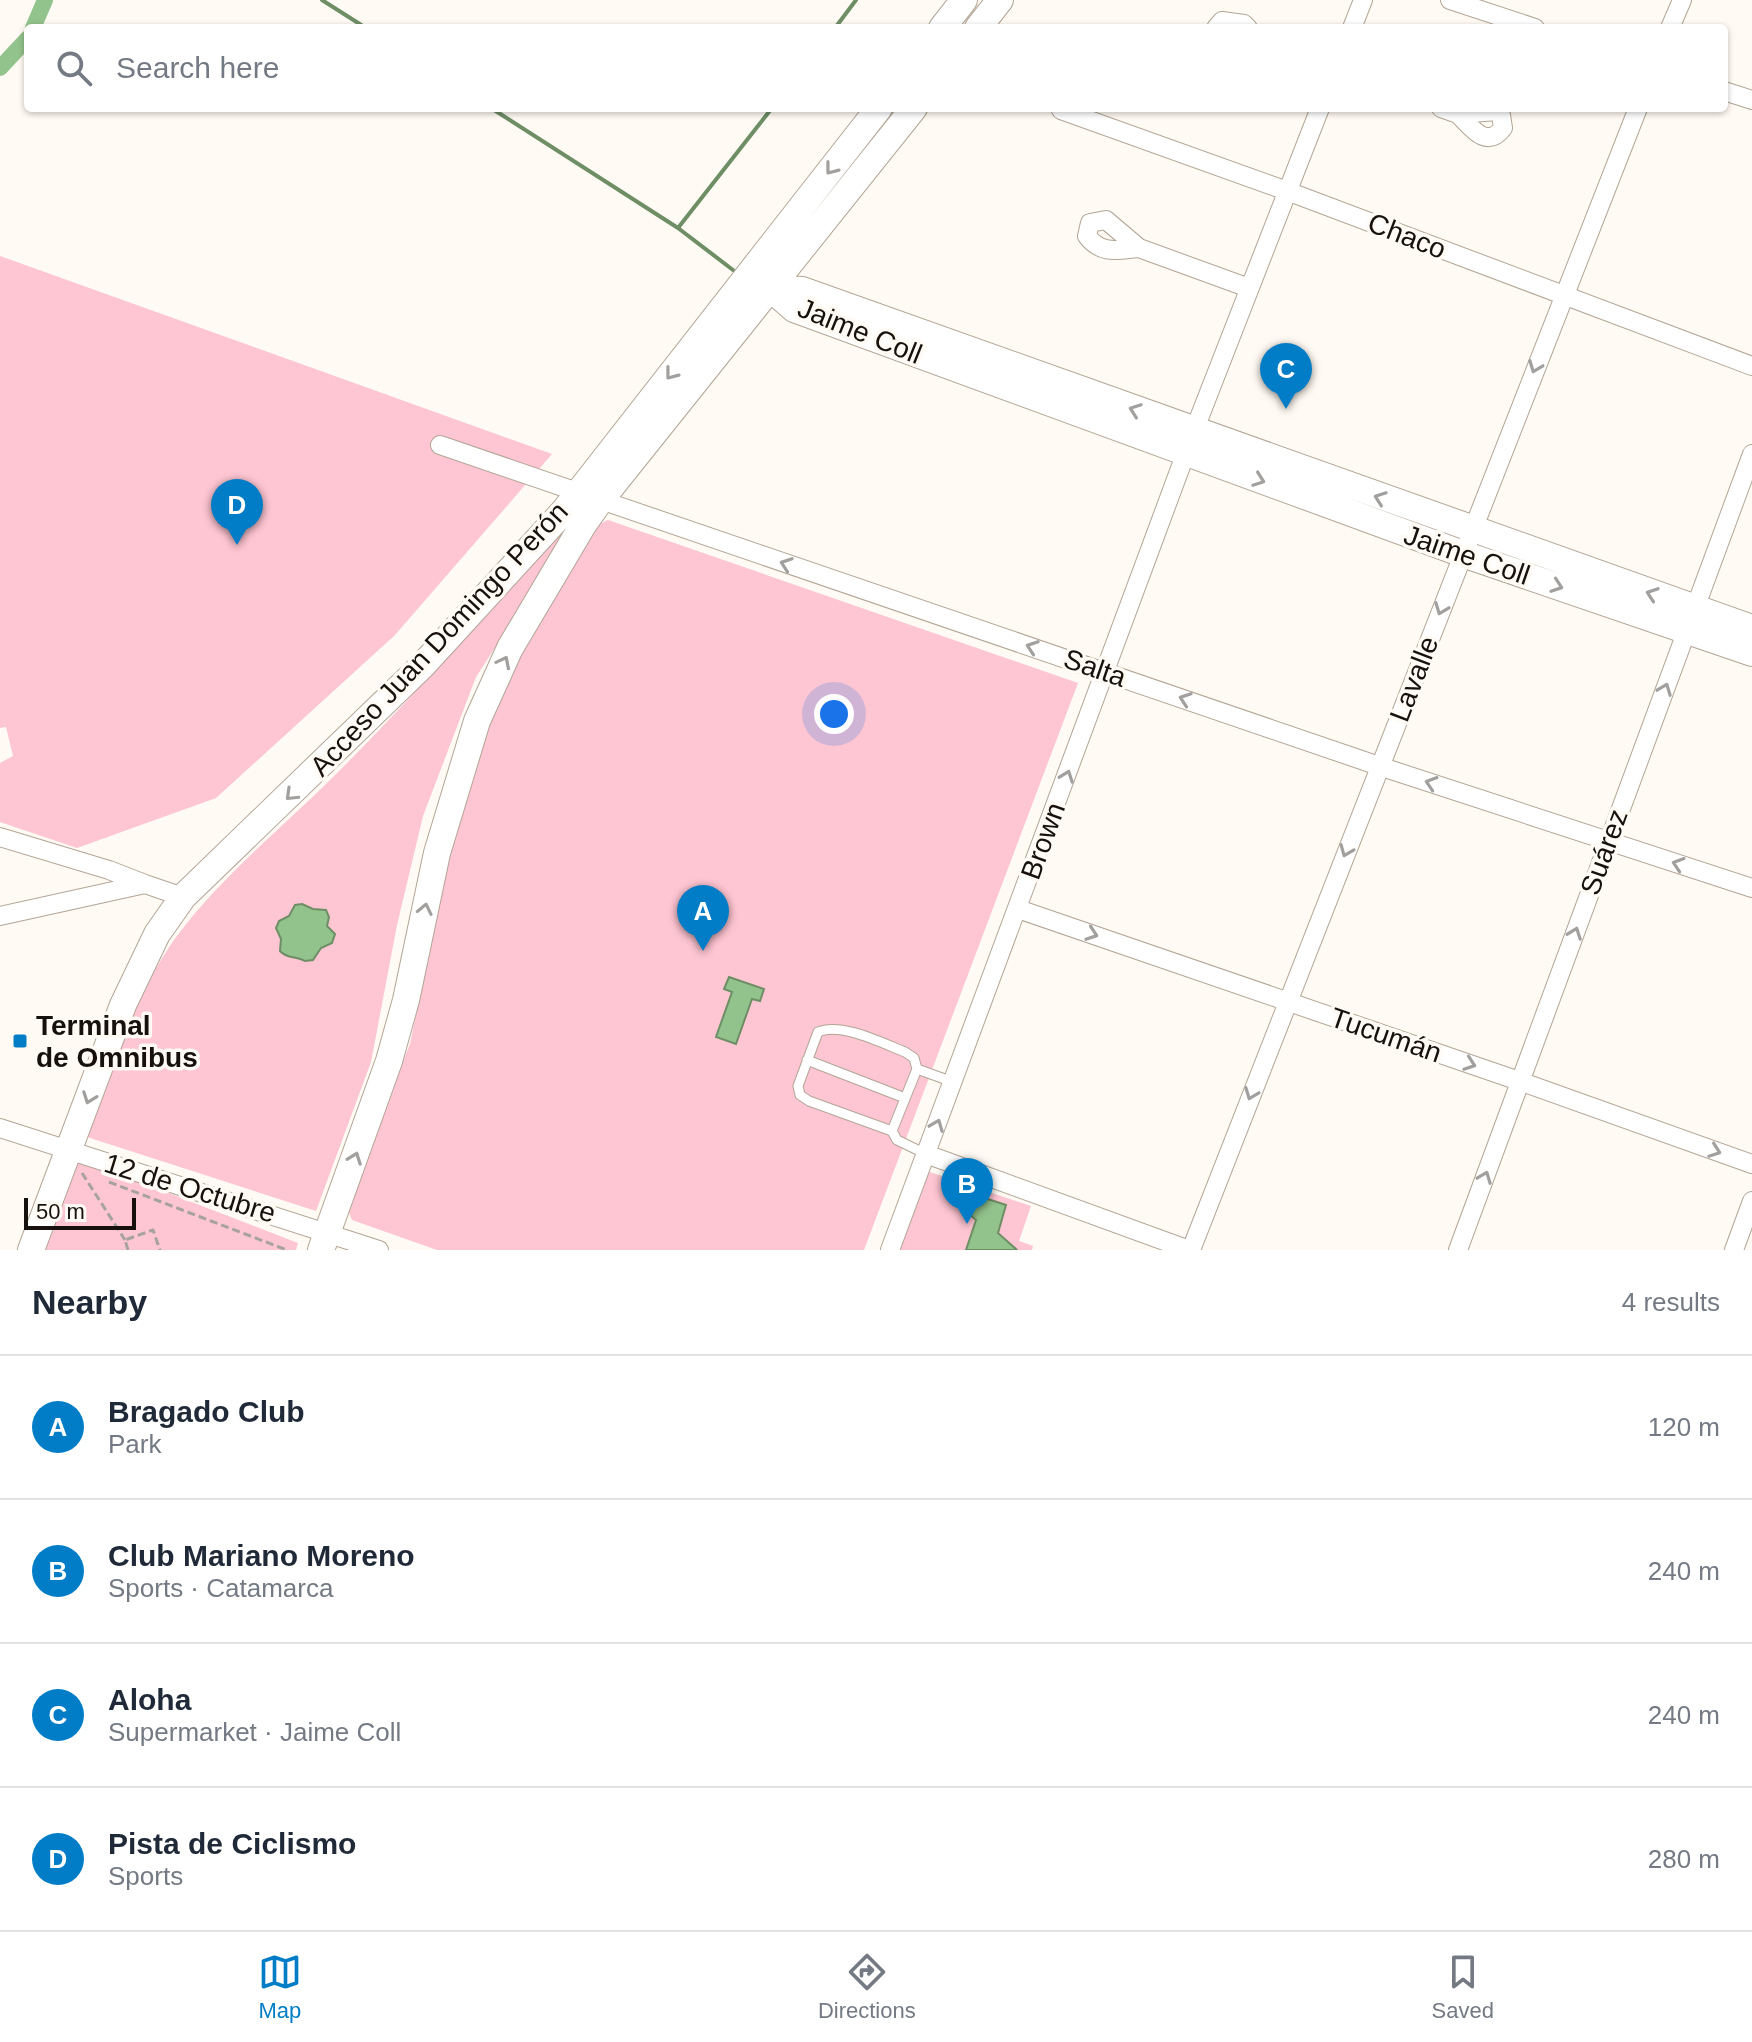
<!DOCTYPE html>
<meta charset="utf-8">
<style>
:root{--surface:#fff;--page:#f6f6f7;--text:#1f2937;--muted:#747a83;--line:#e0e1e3;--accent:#007dc6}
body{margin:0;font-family:Arial,sans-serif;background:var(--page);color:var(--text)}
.scale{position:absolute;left:24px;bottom:20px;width:112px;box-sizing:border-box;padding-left:8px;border:4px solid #16110c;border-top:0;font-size:22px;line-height:28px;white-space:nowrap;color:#16110c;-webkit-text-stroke:6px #fffaf3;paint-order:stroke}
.you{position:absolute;left:834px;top:714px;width:28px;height:28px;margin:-20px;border:6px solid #fff;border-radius:50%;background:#1a73e8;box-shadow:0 0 0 12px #1a73e833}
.badge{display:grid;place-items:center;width:52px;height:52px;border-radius:50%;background:var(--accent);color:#fff;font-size:26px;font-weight:700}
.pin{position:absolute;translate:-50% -66px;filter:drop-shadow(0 2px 4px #0008)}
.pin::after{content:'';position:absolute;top:42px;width:28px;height:24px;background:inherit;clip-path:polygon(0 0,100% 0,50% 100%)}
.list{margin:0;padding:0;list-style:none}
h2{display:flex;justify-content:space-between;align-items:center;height:104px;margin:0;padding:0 32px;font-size:34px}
h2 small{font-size:26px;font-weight:400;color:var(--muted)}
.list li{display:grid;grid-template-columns:52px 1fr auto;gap:24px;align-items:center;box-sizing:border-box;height:144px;padding:0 32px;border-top:2px solid var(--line)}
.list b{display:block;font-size:30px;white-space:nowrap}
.list p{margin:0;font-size:26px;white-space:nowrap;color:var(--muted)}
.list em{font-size:26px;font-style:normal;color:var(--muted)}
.icon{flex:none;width:44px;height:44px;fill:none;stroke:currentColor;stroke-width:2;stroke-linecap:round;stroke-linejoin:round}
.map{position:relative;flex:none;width:1752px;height:1250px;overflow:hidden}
.search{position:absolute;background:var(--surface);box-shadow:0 2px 6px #0004;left:24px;right:24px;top:24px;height:88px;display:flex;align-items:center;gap:20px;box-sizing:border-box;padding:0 28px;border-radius:8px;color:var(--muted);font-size:30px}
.sheet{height:680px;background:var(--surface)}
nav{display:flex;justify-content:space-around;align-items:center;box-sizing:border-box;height:112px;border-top:2px solid var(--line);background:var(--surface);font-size:22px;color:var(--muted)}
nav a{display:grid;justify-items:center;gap:4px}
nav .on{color:var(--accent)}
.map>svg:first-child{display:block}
</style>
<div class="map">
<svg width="1752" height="1250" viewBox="0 0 1752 1250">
<rect width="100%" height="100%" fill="#fffaf3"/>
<!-- green -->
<path fill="#fec5d2" d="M0 256 552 454 395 635 216 798 77 848 0 822V763L13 756 6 727 0 728Z
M608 520 1078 683 864 1250H437L352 1220 345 1203 410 1044 448 857 503 677 589 529Z
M565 523 569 534 476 677 423 816 397 925 371 1062 316 1211 87 1137C108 1083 125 1025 153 974 192 900 273 837 332 778 414 697 490 609 565 523Z
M75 1157 298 1243 296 1250H39Z
M927 1171 1031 1206 1019 1241 1033 1246 1032 1250H900Z"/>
<!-- water -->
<path fill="#93c38c" stroke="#6e8e66" stroke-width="2" d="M302 904 313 909 326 910 329 917 327 926 335 934 332 943 321 948 313 960 305 961C296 956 287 959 280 951L281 939 276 928 279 921 289 916 295 905Z
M729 977 764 989 760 1001 752 999 736 1044 716 1037 732 992 724 989Z
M966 1192 1006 1205 998 1233 1017 1250H966L976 1220 962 1208Z"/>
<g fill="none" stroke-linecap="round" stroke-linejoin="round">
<!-- stream -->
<path stroke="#6e8e66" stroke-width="4" d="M322 0 366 28
M835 28 856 0
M491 108 678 228 733 270
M678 228 772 108"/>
<!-- canal -->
<path stroke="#93c38c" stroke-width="16" d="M33 28 45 0
M0 68 28 38"/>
<!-- lane casing -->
<g stroke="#b2a596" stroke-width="11">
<path id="lane" d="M807 1060 905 1098
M892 1131 917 1069
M926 1154 897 1140 892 1131 809 1101 800 1095 798 1086 818 1032C841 1022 882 1043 905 1052L914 1058 917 1069 953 1082"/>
</g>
<!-- street casing -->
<g stroke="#b2a596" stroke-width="20">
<path id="street" d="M1450 0 1535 28
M1216 28 1222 21 1244 24 1248 28
M1352 28 1363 0
M1670 28 1682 0
M1724 91 1752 100
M1441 108 1458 114 1497 111 1501 115 1503 128C1486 150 1471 127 1458 114
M1061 110 1287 191 1752 366
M1139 248C1118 250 1101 255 1087 236L1090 223 1106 220 1139 248 1249 288
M440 445 1379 766 1752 888
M0 837 109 870 145 884
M1018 909 1522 1082 1752 1164
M0 916 145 884 183 897
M0 1128 379 1250
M926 1154 1189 1250
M890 1250 1194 431 1320 108
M1191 1250 1638 108
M1458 1250 1752 454
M1734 1250 1752 1201"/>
</g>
<!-- secondary casing -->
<g stroke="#b2a596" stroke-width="28">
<path id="secondary" d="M942 28 964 0
M978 28 1000 0
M759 284 770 288 802 290 1752 628
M770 288 794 309 1463 554 1752 653
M31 1250 123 1005 157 934 183 897 422 666 564 511 879 108
M321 1250 389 1061 406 1000 437 853 477 721 510 648 583 525 600 501 914 108"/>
</g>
<!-- path -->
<path stroke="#a7a29c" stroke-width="3" stroke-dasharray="8 4" stroke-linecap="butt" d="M82 1173 125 1240
M109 1182 287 1250
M128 1250 125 1240 153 1230 160 1250"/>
<!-- lane -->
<use href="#lane" stroke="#fff" stroke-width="9"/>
<!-- street -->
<use href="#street" stroke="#fff" stroke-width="18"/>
<!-- secondary -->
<use href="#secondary" stroke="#fff" stroke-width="26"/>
</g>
<!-- one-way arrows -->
<defs><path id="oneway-chevron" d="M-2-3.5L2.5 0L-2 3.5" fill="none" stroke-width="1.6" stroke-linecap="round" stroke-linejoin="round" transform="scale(2)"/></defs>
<g stroke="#a2a09e">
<use href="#oneway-chevron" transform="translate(831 169) rotate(128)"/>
<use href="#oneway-chevron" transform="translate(1535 367) rotate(111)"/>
<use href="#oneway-chevron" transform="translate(671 374) rotate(128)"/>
<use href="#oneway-chevron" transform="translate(1135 410) rotate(-160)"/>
<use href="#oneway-chevron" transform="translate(1259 480) rotate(20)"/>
<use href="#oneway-chevron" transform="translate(1380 498) rotate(-160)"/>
<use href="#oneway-chevron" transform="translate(786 564) rotate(-161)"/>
<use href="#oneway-chevron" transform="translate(1557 586) rotate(19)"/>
<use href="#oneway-chevron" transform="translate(1652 594) rotate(-161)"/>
<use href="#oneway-chevron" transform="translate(1441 609) rotate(111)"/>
<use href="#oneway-chevron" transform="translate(1032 647) rotate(-161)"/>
<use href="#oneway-chevron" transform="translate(504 662) rotate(-63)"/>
<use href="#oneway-chevron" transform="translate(1665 689) rotate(-69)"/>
<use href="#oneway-chevron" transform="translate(1185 699) rotate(-161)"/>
<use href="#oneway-chevron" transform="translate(1067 776) rotate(-70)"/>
<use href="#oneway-chevron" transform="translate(1431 783) rotate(-162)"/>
<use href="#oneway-chevron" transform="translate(291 795) rotate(136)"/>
<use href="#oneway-chevron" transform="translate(1346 851) rotate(112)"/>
<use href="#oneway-chevron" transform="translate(1678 864) rotate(-162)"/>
<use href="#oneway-chevron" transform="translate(425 909) rotate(-78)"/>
<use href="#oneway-chevron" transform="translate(1575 933) rotate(-70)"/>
<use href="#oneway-chevron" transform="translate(1092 934) rotate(19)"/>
<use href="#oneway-chevron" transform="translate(1470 1064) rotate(19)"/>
<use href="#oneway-chevron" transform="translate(1251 1094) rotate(111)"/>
<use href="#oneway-chevron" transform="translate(89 1098) rotate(110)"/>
<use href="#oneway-chevron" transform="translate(937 1125) rotate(-69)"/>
<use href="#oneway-chevron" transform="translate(1715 1151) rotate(20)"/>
<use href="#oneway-chevron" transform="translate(355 1158) rotate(-70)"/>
<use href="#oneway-chevron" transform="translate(1485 1177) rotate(-69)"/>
</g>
<!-- markers -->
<rect fill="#007dc6" stroke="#fffaf3" stroke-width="3" x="12" y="1033" width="16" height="16" rx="4"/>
<g text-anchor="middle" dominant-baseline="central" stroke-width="7" stroke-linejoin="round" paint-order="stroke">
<!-- street labels -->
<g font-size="28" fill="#16110c" stroke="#fffaf3">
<text transform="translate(1407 236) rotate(21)">Chaco</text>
<text transform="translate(860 331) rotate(22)">Jaime Coll</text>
<text transform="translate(1467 555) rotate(19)">Jaime Coll</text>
<text transform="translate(439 639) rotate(-47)">Acceso Juan Domingo Perón</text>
<text transform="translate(1095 668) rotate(19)">Salta</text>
<text transform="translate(1414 679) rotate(-69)">Lavalle</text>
<text transform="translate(1043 841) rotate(-70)">Brown</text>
<text transform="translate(1604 852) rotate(-70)">Suárez</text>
<text transform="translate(1386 1035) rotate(19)">Tucumán</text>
<text transform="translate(190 1188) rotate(17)">12 de Octubre</text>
</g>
<!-- poi labels -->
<g font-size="28" font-weight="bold" fill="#16110c" stroke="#fffaf3" text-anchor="start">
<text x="36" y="1025">Terminal<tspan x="36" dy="32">de Omnibus</tspan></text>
</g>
</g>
</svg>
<div class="scale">50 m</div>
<div class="you"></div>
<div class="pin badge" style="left:703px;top:951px">A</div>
<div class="pin badge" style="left:967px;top:1224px">B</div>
<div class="pin badge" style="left:1286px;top:409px">C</div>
<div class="pin badge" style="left:237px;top:545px">D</div>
<div class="search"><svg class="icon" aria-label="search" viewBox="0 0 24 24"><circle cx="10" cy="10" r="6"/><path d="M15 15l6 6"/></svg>Search here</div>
</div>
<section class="sheet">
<h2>Nearby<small>4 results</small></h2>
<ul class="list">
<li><span class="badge">A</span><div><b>Bragado Club</b><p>Park</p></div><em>120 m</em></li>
<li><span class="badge">B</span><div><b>Club Mariano Moreno</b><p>Sports · Catamarca</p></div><em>240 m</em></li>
<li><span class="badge">C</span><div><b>Aloha</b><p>Supermarket · Jaime Coll</p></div><em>240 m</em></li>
<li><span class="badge">D</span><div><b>Pista de Ciclismo</b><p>Sports</p></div><em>280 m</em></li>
</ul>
</section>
<nav>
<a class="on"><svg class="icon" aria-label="map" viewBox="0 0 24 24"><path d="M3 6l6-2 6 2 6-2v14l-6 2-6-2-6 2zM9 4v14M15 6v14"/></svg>Map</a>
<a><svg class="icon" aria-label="directions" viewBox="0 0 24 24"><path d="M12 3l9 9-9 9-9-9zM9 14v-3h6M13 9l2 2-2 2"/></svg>Directions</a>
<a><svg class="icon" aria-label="saved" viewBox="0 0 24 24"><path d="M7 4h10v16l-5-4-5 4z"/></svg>Saved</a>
</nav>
